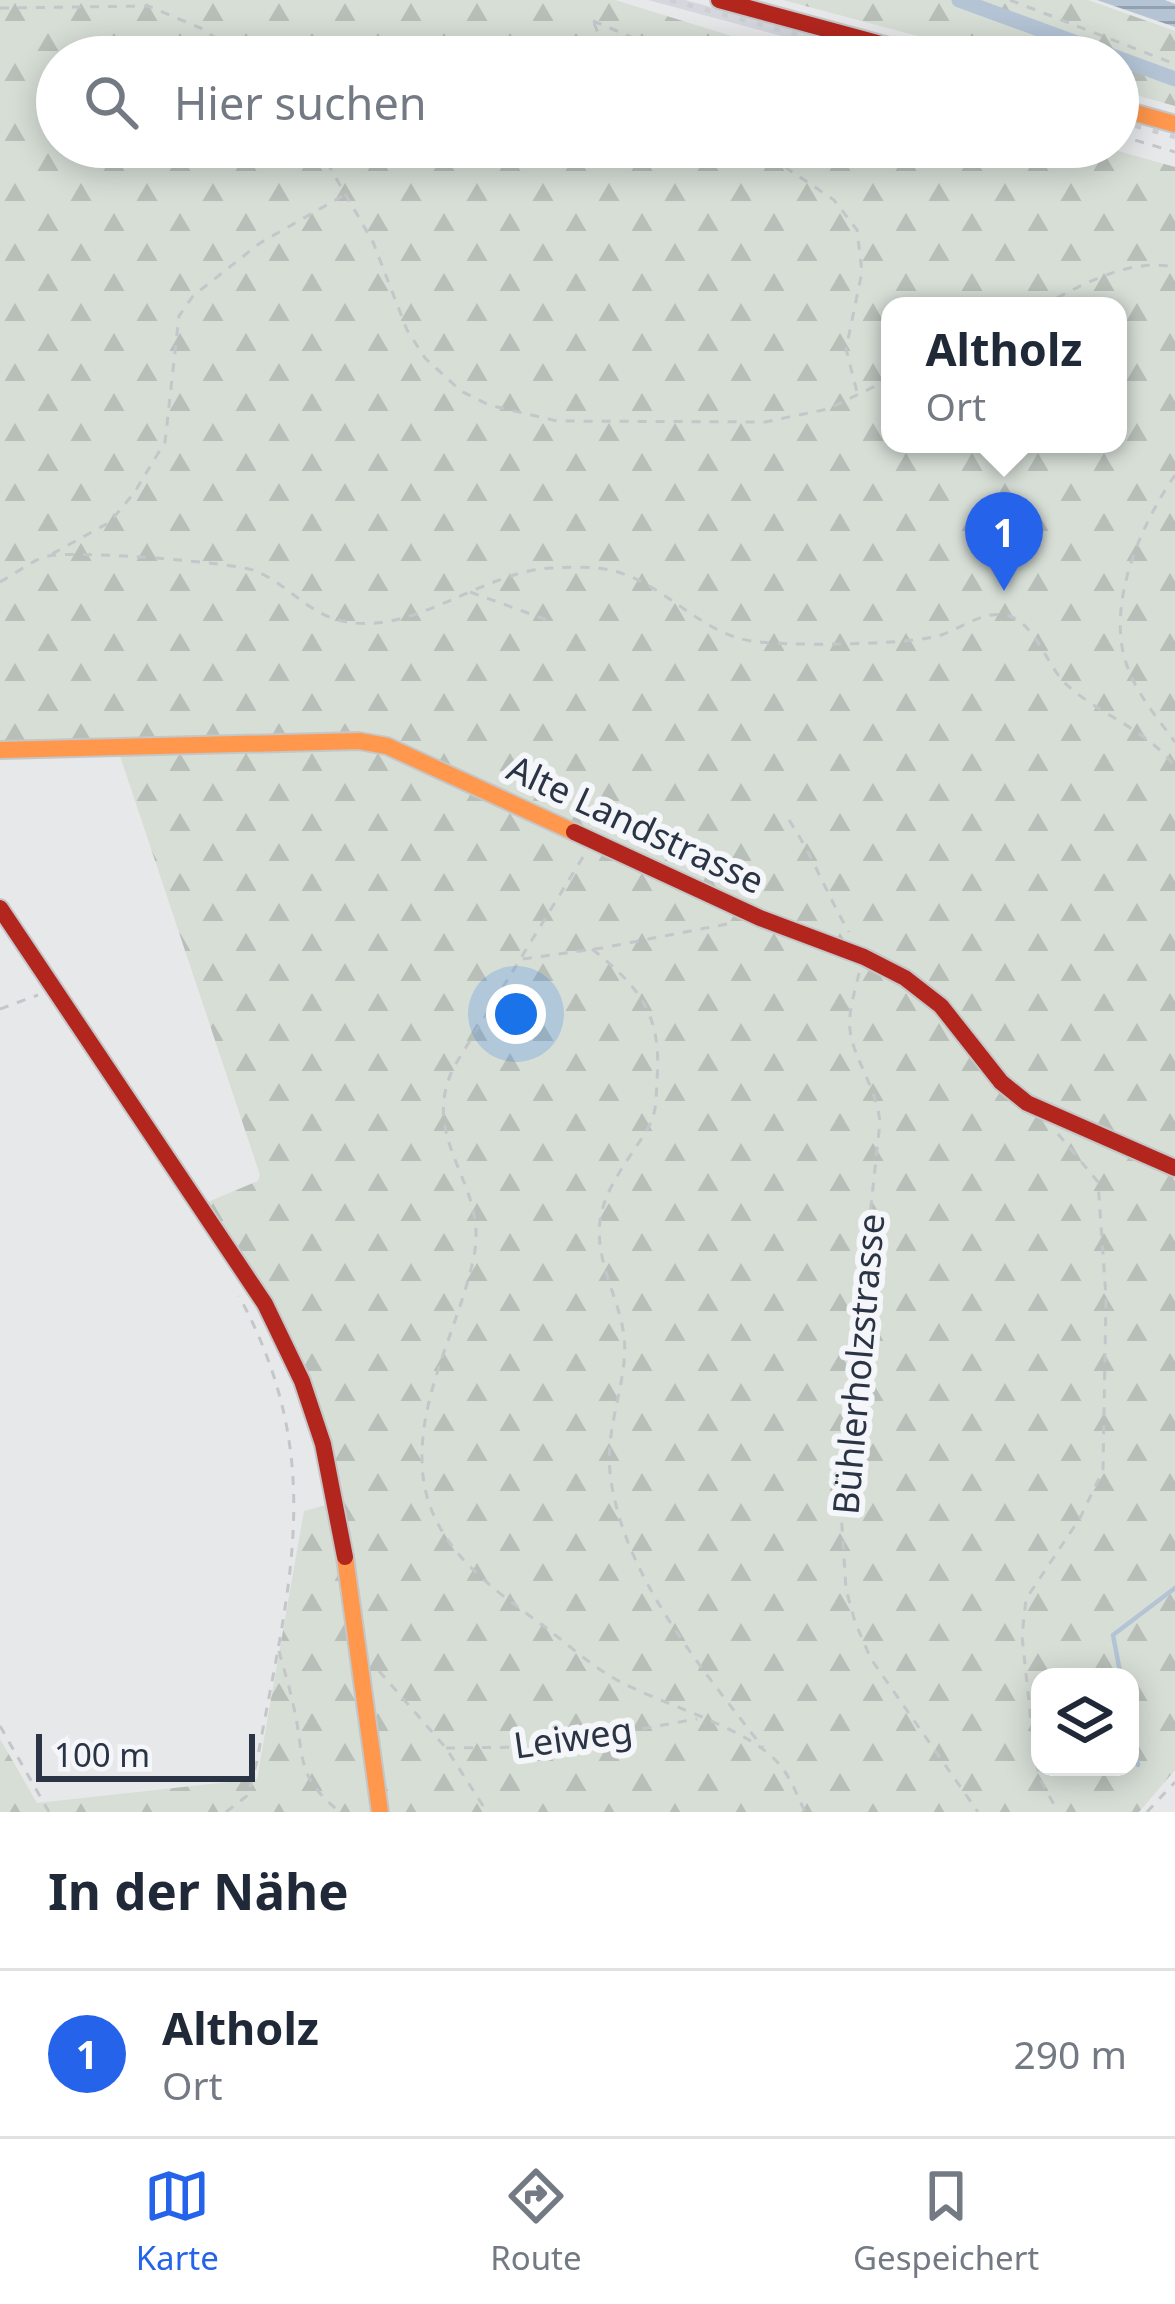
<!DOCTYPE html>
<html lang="de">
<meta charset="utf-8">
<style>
:root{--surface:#fff;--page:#f2f2f3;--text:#1f2937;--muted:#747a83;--line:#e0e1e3;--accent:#2563eb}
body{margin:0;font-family:"Noto Sans",sans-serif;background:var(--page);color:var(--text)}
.controls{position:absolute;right:36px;bottom:36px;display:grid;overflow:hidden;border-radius:24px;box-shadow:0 6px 30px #0003}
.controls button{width:108px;height:108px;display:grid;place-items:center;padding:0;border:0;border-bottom:3px solid var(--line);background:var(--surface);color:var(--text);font:60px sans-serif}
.scale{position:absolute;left:36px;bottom:30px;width:219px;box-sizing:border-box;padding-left:12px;border:6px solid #2b3445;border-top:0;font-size:33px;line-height:42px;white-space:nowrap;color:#2b3445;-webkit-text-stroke:9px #f4f6f9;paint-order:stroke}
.you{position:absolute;left:516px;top:1014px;width:42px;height:42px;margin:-30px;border:9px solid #fff;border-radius:50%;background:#1a73e8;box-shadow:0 0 0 18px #1a73e833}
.badge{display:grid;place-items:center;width:78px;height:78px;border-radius:50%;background:var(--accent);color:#fff;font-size:39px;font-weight:700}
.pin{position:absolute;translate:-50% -99px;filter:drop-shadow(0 3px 6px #0008)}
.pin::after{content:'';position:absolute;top:63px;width:42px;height:36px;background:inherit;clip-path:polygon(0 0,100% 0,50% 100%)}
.popup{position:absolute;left:881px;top:297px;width:246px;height:156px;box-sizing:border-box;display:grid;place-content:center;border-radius:24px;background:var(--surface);filter:drop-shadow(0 3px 9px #0005);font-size:39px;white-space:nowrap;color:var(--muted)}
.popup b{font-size:45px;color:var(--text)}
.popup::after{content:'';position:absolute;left:50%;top:100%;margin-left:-24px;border:24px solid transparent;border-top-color:var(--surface)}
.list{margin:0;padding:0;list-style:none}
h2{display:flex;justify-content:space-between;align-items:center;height:156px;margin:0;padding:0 48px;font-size:51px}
h2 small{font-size:39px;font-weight:400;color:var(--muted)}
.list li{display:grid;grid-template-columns:78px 1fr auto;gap:36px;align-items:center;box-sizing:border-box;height:168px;padding:0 48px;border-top:3px solid var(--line)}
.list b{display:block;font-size:45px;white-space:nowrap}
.list p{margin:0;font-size:39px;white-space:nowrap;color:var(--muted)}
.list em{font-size:39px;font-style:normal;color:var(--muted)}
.icon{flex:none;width:66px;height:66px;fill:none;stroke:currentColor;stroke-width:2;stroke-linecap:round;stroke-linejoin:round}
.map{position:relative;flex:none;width:1175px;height:1812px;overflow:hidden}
.search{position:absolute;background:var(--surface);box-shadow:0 6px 30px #0003;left:36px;right:36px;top:36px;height:132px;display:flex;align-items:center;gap:30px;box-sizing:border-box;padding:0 42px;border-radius:66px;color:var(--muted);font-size:45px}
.sheet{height:324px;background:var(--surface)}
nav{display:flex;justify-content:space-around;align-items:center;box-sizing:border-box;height:168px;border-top:3px solid var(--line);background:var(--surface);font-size:33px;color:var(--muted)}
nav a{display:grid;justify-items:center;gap:6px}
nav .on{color:var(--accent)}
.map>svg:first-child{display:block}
</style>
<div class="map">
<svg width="1175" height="1812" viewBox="0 0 1175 1812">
<defs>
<pattern id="forest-firs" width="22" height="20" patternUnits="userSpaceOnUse" patternTransform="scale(3)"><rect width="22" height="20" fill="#d6ded6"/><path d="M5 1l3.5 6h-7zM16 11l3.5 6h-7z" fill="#b8bfb9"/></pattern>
<pattern id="water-rules" width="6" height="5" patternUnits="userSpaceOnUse" patternTransform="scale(3)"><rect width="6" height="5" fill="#b4c4d5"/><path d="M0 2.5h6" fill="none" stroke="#93a0af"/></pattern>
</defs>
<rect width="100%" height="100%" fill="#e6e8ea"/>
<!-- built -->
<path fill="#d4d7dd" d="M648 0H685L894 57H859Z"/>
<!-- forest -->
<path fill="url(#forest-firs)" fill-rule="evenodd" d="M0 0H615L800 57H57V147H1104L1175 167V1770L1139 1812H0V1739L37 1803 257 1779 304 1511 341 1501 253 1274 208 1202 258 1181 260 1175 114 738 0 742ZM890 306H1118V444H890ZM1040 1677H1130V1767H1040Z
M783 0H1088L1175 31V106L1118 90V57H996Z"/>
<!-- water -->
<path fill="url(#water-rules)" d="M1097 0H1165L1175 4V27Z"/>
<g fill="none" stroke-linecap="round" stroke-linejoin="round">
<!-- stream -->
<path stroke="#b4c4d5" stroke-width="4.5" d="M1121 1677 1113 1635 1175 1588
M1130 1726 1138 1765"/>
<!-- canal -->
<path stroke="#b4c4d5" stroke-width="15" d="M959 0 1175 79"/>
<!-- slow casing -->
<g stroke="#c4c6c8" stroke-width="20">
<path id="slow" d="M1118 108 1175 124
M0 750 359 741 387 746 574 832
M345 1557 380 1812"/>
</g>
<!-- jam casing -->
<g stroke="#c4c6c8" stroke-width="20">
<path id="jam" d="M719 0 929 57
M574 832 760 918 864 957 905 978 941 1006 1001 1082 1027 1103 1175 1168
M0 908 265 1304 302 1381 323 1444 345 1557"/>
</g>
<!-- path -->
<path stroke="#c5c6ca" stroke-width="3" stroke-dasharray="9 9" stroke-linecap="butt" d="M1010 0 1175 64
M0 8 148 6 203 29 242 57
M593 21 679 57
M594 23 598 33 626 57
M940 48 973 57
M1118 135 1175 152
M318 147 373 242 407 330 425 358 461 391 489 405 557 421 765 422 828 409 890 379
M755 147 834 200 857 230 862 272 846 349 857 392
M1041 306C1083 285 1126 258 1175 267
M1175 475C1140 526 1103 609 1129 671 1139 697 1159 720 1175 742
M52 554 110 522 134 493 165 442 179 316 193 296 260 243 346 194
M0 582C15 574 32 560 48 556 72 550 233 562 256 571 287 584 309 614 342 621 414 637 480 572 551 568 571 567 594 566 614 571 668 585 702 637 759 642 794 646 911 645 941 635 963 628 984 609 1009 616 1036 624 1047 667 1067 685 1100 715 1148 730 1175 767
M470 592 550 621
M789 820C813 856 827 895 849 932
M583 857 455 1065C416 1140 489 1182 474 1256 460 1324 421 1389 422 1459 422 1540 486 1584 545 1627 566 1643 587 1662 610 1676 656 1704 746 1725 779 1764 791 1778 797 1795 805 1812
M592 949C641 988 662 1016 657 1080 656 1095 657 1111 650 1124 633 1156 605 1184 600 1221 595 1262 619 1297 624 1336 629 1379 605 1425 610 1472 621 1575 703 1669 763 1748
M523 959 602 948 732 923
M859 973C855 992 848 1011 850 1030 853 1058 876 1086 880 1122L840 1495 846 1589 855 1622 871 1659 978 1812
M0 1009 38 995
M1058 1134 1098 1182 1106 1297 1103 1470 1080 1518 1026 1599 1022 1636 1035 1759 1041 1781 1058 1812
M279 1651C284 1670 290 1689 294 1708 305 1758 295 1776 340 1812
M379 1671 446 1748 487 1812
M0 1726 49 1812
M446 1748 539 1747 697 1719
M226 1812 248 1795 257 1761C288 1588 329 1462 239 1296
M1147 1812 1175 1782"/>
<!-- slow -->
<use href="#slow" stroke="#ff974d" stroke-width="16"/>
<!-- jam -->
<use href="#jam" stroke="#b3261e" stroke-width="16"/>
<!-- rail -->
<path stroke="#cecfd2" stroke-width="4.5" stroke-dasharray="6 12" stroke-linecap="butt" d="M670 0 880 57
M1118 121 1175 137"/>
</g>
<g text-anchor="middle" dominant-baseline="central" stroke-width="12" stroke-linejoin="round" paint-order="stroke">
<!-- street labels -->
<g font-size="36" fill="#2b3445" stroke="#f4f6f9">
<text transform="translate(636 824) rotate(25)">Alte Landstrasse</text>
<text transform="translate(858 1364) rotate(-85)">Bühlerholzstrasse</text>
<text transform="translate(573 1737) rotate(-8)">Leiweg</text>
</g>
</g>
</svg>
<div class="controls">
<button><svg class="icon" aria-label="layers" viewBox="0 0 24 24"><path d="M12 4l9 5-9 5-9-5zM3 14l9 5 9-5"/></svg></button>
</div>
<div class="scale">100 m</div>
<div class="you"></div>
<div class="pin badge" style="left:1004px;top:591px">1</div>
<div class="popup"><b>Altholz</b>Ort</div>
<div class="search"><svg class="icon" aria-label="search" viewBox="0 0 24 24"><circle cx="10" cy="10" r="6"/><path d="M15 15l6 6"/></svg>Hier suchen</div>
</div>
<section class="sheet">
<h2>In der Nähe<small></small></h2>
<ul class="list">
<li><span class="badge">1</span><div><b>Altholz</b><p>Ort</p></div><em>290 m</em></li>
</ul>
</section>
<nav>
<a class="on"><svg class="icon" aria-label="map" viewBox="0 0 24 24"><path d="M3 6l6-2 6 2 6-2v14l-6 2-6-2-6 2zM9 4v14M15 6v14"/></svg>Karte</a>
<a><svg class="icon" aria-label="directions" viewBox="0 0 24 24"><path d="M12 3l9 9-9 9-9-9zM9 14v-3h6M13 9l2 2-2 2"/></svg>Route</a>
<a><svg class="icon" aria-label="saved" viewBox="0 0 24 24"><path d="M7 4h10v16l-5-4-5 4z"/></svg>Gespeichert</a>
</nav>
